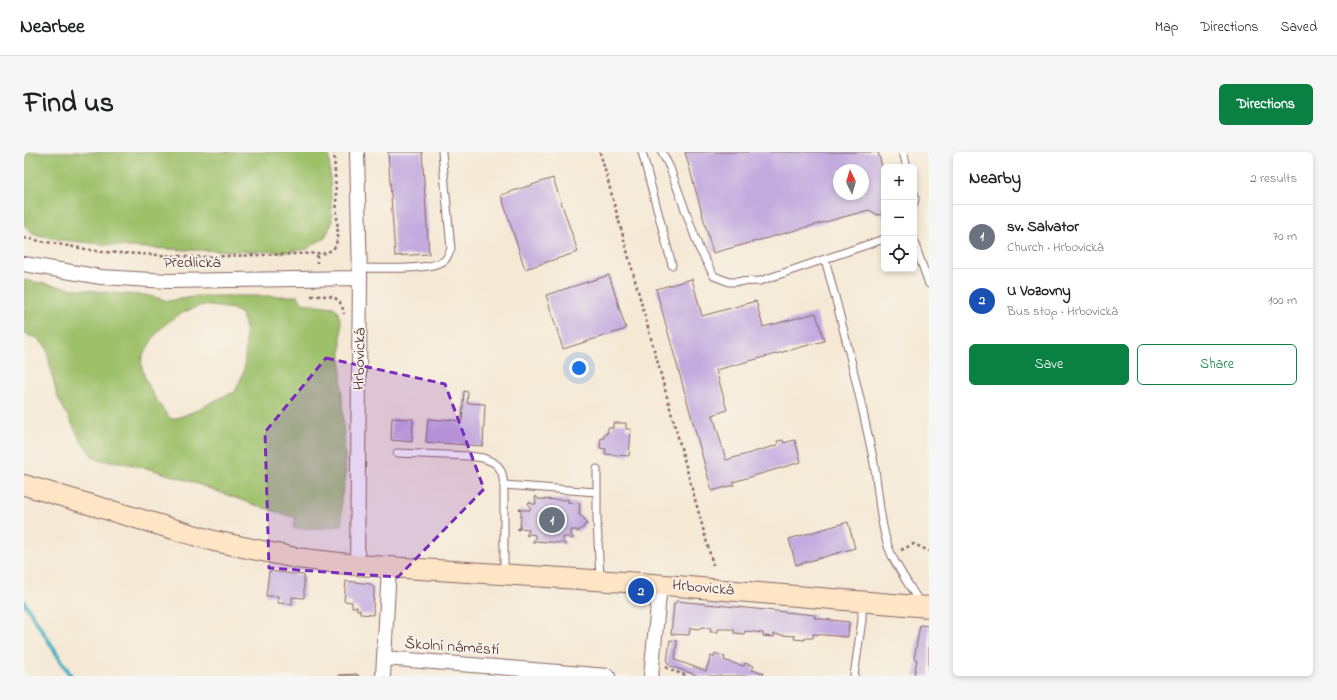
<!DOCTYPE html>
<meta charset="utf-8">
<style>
:root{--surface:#fff;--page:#f6f6f6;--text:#202124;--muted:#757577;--line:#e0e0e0;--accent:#0b8043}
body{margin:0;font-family:"Indie Flower",sans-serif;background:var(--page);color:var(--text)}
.controls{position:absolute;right:12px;top:12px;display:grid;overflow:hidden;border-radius:6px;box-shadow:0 2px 6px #0003}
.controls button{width:36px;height:36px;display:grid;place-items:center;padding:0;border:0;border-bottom:1px solid var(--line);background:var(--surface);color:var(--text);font:20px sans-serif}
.compass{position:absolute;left:809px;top:12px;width:36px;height:36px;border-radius:50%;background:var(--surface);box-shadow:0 2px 6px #0003;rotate:355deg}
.you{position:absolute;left:555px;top:216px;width:14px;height:14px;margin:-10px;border:3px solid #fff;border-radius:50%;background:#1a73e8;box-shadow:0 0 0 6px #1a73e833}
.badge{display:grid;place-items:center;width:26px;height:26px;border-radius:50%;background:var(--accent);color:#fff;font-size:13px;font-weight:700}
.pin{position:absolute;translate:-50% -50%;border:2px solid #fff;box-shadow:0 1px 4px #0006}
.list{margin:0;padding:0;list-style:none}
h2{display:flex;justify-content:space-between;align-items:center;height:52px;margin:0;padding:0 16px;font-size:17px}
h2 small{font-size:13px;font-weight:400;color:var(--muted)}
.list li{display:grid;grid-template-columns:26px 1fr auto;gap:12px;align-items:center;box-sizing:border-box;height:64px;padding:0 16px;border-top:1px solid var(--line)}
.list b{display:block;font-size:15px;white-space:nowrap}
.list p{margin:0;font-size:13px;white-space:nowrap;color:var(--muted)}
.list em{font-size:13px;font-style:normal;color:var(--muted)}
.actions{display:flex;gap:8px;padding:12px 16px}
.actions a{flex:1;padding:9px 0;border:1px solid var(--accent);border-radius:6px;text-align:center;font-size:14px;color:var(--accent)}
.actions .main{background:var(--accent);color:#fff}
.icon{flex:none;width:22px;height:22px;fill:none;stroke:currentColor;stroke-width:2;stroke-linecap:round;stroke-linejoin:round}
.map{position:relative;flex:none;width:905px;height:524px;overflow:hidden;border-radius:6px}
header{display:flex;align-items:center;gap:24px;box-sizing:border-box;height:56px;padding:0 20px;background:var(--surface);border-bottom:1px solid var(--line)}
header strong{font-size:19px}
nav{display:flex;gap:22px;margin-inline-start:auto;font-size:14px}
.intro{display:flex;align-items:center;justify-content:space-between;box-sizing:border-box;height:96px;padding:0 24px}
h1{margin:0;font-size:28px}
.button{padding:10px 18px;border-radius:6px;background:var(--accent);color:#fff;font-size:14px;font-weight:700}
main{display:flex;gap:24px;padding:0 24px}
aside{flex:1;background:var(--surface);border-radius:6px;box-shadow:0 2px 6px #0003}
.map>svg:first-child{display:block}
</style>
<header>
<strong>Nearbee</strong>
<nav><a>Map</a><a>Directions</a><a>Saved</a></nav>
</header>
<div class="intro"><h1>Find us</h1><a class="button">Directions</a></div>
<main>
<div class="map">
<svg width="905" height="524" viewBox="0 0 905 524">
<rect width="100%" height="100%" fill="#f7f3e8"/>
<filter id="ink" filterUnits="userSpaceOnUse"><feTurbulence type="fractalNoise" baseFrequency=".025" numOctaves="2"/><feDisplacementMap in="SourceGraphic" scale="8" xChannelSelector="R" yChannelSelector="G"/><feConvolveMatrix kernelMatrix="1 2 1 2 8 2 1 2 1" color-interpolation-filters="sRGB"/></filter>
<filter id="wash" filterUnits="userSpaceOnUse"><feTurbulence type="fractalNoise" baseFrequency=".012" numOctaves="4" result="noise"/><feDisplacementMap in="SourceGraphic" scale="16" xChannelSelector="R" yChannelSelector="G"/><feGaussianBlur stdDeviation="0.9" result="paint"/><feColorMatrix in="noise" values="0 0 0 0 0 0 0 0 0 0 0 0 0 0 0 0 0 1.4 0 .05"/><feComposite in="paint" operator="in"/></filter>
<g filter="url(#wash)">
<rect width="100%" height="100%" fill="#f5e9d5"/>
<!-- green -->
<path fill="#9dc069" stroke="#74704a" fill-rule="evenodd" d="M0 0H305L308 71 301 85 283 97 262 100 165 98 105 95 38 88 10 82 0 73Z
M0 128 44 136 99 142 122 143 145 149 174 144H274L278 151 309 155 313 158 317 171V224L322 324 317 348 318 373C301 377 286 377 269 376L272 366 228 352 162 328 126 317 95 310 75 308 69 305 56 287 33 244 22 195 13 186 0 182ZM179 153 209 157 217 162 221 171 222 192 220 219 211 240C189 247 170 263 147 267 136 255 114 223 118 205 119 202 121 199 123 197 135 172 154 161 179 153Z"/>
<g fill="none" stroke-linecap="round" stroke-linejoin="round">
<!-- stream -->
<path stroke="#44b1c2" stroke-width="4.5" d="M0 450 47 524"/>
</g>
<g id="blocks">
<!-- building -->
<path fill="#c3abdf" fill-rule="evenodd" d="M364 0H398L405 102 371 104Z
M661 0H854L860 22V68L858 62 854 63 845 58 689 101ZM815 18H839V42H815Z
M529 26 554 100 501 117 477 43Z
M585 123 602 177 539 197 522 143Z
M668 127 678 164 732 149 739 175 792 161 800 189 692 218 703 258 689 263 702 308 754 293 753 289 759 288 760 291 771 288 777 310 709 330 710 333 688 339 632 137Z
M440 239 444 240 443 251 461 252 459 294 402 290 404 267 418 268 419 267 438 269Z
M368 266 389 267 388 290 367 288Z
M589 271H602V277H607L605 304 581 302 582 297 576 296 577 286H580V282H583L584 276H589Z
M512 344 514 347 541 348 543 347 545 348 543 350 556 351 555 363 560 366 563 372H561L559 376 555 378V380H553V378H547V383L549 386 547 387 545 385H539V389L542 392 540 393 538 391 511 389 509 391 508 390 511 387V383L506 382 503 384 502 383 504 381 505 377 497 376 495 378 493 377 496 376 497 359 495 357 496 356 498 358H506V354L504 351 505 350 508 352H512L511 345Z
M824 370 831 396 772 413 765 387Z
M245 419 280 423V446L268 445V452L254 451V444H242Z
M322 429 347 432 350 436 349 463 336 462V458H333V455H328V450L320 449Z
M653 449 791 463 790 466 825 470 824 485 789 482V486H781V488L770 487 771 484 757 483 750 482V485L739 484V481L721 479 720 482 710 481V478L704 477H694V480H686L687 476 677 475 676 477 666 476 665 483 647 482 650 452Z
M896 473 905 474V524H890L893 507H890Z
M646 488 653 489 651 508 682 519 687 504 690 505 691 501 701 505 700 508 712 512 720 514 721 511 730 514 728 518 740 521 739 524H675L646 514 643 510Z
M333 522 335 524H315V523Z"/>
</g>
</g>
<g filter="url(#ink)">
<use href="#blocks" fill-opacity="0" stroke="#866666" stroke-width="1"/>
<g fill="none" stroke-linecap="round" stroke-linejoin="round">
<!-- lane casing -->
<g stroke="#866666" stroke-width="9">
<path id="lane" d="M618 0 648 113
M638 0 646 16 675 96 690 124 705 130 736 129 860 87
M879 0 883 15
M890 41 891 46 890 51
M890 90 905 132
M801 107C819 173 835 239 849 306 855 336 855 376 868 404 876 420 887 436 896 451
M336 116C355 116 407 119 421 108 424 105 425 100 427 97L418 0
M373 301 445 304 459 306 469 310 474 314 478 321 480 333V421
M573 317V368L576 427
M480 333 572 340
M830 524 838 468V451"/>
</g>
<!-- street casing -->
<g stroke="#866666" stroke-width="16">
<path id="street" d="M0 112 77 125 144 129 336 126
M333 413 336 126 333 0
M360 506 584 524
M359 524 365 416
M627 524 636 433"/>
</g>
<!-- secondary casing -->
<g stroke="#866666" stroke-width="22">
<path id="secondary" d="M0 333 190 389 272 406 333 413 617 431 905 455"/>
</g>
<!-- path -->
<path stroke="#866666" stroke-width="2.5" stroke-dasharray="3 3" stroke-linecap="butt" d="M576 0 689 413
M0 86 78 100 171 105 303 101 311 95 314 85 310 0
M293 103V111
M287 144C305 144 316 141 320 162
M877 398 890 392 905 399
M642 515 646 518 664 524"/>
<!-- lane -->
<use href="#lane" stroke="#fff" stroke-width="7"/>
<!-- street -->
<use href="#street" stroke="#fff" stroke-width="14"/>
<!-- secondary -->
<use href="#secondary" stroke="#fde5c5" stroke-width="20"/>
</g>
</g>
<!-- marked area -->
<path fill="#7b2cbf" fill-opacity="0.2" stroke="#7b2cbf" stroke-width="3" stroke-dasharray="8 5" stroke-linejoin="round" d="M302 206 421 232 460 337 374 425 245 416 241 280Z"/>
<g text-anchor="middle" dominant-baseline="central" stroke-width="3.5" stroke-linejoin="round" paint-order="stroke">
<!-- street labels -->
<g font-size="16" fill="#4a1f2b" stroke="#f7f3e8">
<text x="168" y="111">Předlická</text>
<text transform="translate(336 207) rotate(-89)">Hrbovická</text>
<text transform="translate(679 436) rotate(5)">Hrbovická</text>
<text transform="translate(428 495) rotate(4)">Školní náměstí</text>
</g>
</g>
</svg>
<div class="controls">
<button>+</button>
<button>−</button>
<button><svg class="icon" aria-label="locate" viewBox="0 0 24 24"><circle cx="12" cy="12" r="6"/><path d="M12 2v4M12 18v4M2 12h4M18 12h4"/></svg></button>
</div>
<svg class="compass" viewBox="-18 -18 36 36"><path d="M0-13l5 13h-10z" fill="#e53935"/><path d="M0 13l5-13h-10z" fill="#757577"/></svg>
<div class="you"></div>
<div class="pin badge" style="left:528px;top:368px;background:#6b7280">1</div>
<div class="pin badge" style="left:617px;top:439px;background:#1a4fb4">2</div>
</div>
<aside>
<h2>Nearby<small>2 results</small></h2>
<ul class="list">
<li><span class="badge" style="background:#6b7280">1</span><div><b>sv. Salvator</b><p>Church · Hrbovická</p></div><em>70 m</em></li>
<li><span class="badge" style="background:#1a4fb4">2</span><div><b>U Vozovny</b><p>Bus stop · Hrbovická</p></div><em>100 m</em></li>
</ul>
<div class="actions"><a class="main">Save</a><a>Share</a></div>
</aside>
</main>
